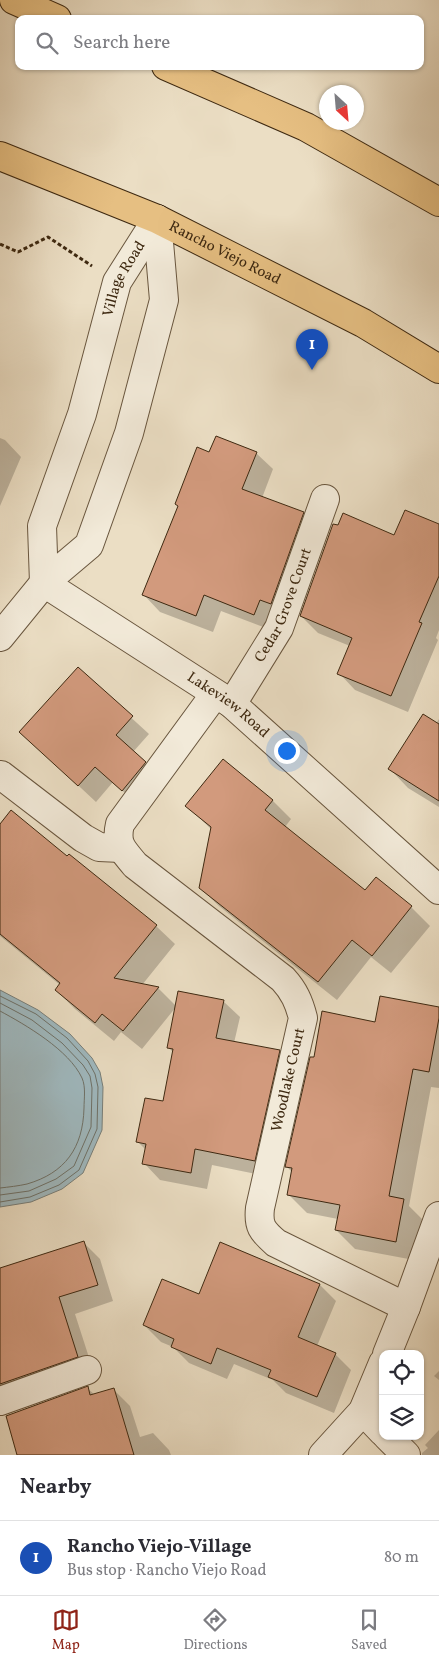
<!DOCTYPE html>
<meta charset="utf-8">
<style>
:root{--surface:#fff;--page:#f2f2f3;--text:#2b2b33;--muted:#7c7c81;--line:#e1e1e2;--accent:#8f2418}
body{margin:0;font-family:Vollkorn,serif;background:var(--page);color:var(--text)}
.controls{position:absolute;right:15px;bottom:15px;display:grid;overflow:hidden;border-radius:10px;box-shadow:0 1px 4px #0004}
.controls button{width:45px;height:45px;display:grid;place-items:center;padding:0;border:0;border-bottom:1px solid var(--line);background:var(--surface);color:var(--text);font:25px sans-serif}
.compass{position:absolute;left:319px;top:85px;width:45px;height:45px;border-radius:50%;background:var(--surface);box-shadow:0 1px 4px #0004;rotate:154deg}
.you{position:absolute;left:286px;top:750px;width:18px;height:18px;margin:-12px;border:4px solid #fff;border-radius:50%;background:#1a73e8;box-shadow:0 0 0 8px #1a73e833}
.badge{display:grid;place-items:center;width:32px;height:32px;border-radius:50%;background:var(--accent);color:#fff;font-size:16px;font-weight:700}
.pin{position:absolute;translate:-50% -41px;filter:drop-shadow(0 1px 2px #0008)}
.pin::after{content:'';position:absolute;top:26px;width:18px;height:15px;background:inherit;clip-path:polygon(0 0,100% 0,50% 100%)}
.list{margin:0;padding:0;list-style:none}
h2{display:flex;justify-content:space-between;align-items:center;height:65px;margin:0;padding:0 20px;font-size:21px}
h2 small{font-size:16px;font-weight:400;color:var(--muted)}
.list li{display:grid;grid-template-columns:32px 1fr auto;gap:15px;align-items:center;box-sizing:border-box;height:75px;padding:0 20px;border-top:1px solid var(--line)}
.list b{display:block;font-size:19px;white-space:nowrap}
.list p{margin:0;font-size:16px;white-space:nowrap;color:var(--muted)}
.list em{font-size:16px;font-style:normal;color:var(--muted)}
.icon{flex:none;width:28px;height:28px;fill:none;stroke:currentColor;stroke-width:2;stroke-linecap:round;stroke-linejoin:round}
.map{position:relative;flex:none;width:439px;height:1455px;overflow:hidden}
.search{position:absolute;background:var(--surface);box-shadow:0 1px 4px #0004;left:15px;right:15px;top:15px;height:55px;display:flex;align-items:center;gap:12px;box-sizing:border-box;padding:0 18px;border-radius:10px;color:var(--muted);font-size:19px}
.sheet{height:140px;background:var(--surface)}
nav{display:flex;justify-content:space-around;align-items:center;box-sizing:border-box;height:70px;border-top:1px solid var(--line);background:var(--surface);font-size:14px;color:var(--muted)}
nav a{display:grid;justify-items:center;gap:2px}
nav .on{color:var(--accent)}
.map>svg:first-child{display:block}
</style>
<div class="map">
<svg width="439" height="1455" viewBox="0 0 439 1455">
<rect width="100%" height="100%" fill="#ebdec4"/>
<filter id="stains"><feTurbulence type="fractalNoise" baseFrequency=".004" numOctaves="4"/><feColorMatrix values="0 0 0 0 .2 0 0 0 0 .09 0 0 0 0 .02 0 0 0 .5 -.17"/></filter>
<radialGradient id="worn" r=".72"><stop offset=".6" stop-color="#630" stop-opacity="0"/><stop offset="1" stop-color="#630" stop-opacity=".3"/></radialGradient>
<!-- water -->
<path fill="#9fb9c0" stroke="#787f7a" d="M0 990 38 1010 70 1034 92 1058 100 1072 103 1087 102 1130 83 1173 62 1189 31 1202 0 1207Z"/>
<!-- shadow -->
<path fill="#0003" d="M0 438 5 440 21 457 0 506Z
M210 453H256L273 469 262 498 303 514 319 530 271 630 221 611 213 632 160 612 144 595Z
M439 525V630L436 638 438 640 408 712 355 690 339 673 350 646 318 633 301 616 395 536Z
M78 669 149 734 133 752 161 780 139 806 113 782 96 802 21 732Z
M439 719V807L408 788 390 769 436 724Z
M223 761 273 801 291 819 285 827 365 892 411 907 430 926 391 973 371 957 337 1000 219 906 200 888 212 830 187 806Z
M0 826 67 858 156 926 175 944 142 985 158 988 176 1006 223 1001 240 1017 234 1043 279 1052 296 1068 271 1177 212 1165 207 1189 160 1180 144 1163 146 1150 138 1142 164 1103 174 1053 168 1047 176 1007 142 1049 121 1032 114 1041 75 1009 56 990 60 985 0 936Z
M439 1008V1088L431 1087 409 1206 422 1219 414 1260 355 1249 336 1230 338 1219 307 1213 288 1194 292 1172 287 1167 315 1059 376 1023Z
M84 1243 100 1259 113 1301 75 1314 94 1373 0 1399V1269Z
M221 1243 320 1285 336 1301 317 1346 335 1354 351 1370 334 1413 286 1393 273 1380 234 1364 227 1379 189 1363 173 1347 161 1342 144 1325 199 1295Z
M439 1371V1380L434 1376Z
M87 1388 95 1395 114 1390 130 1406 140 1437 153 1433 169 1450 171 1455H19Z
M439 1430V1455H422V1453L428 1448 425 1445Z"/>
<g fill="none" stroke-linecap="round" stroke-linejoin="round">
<!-- shore -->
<path stroke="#6e7168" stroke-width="1" d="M0 996 36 1014 67 1038 88 1061 95 1074 98 1087 97 1129 79 1170 59 1185 30 1197 0 1202
M0 1003 32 1020 62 1043 83 1065 90 1076 92 1088 91 1127 74 1166 56 1179 29 1191 0 1195
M0 1011C26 1025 69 1050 82 1078 86 1087 84 1099 84 1108 83 1148 65 1173 27 1184 18 1186 9 1187 0 1188"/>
</g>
<!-- building -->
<path fill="#d29a7d" stroke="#3e2911" d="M216 436 257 452 242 489 304 512 271 604 260 600 254 615 204 595 196 616 142 595 178 506 175 504 197 447 209 452Z
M405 510 439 524V576L419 622 422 623 391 696 337 674 352 638 300 616 333 524 338 525 343 513 394 535Z
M78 667 133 716 116 735 146 762 122 791 95 767 78 786 19 732Z
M423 714 439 724V801L388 769Z
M223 759 273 800 265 810 365 890 376 877 412 906 372 956 352 940 318 982 199 888 211 827 185 806Z
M11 810 67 856 69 854 157 925 114 978 159 987 123 1031 102 1014 95 1023 55 990 60 983 0 934V824Z
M178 991 224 1000 216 1038 280 1050 255 1161 195 1149 191 1173 142 1164 146 1144 136 1142 145 1098 163 1101 173 1049 167 1048Z
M380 996 439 1007V1018L429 1072 413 1069 403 1122 389 1196 404 1199 396 1242 335 1230 340 1205 287 1195 292 1168 285 1167 310 1057H314L322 1011 375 1022Z
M84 1241 98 1285 59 1297 78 1357 0 1384V1268Z
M220 1242 320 1284 298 1337 336 1353 317 1397 268 1377 271 1370 217 1348 211 1364 171 1347 174 1339 143 1325 162 1279 199 1294Z
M88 1386 90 1395 114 1388 134 1455H17L6 1416Z"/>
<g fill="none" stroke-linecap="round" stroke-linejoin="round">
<!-- minor casing -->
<g stroke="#69563e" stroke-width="30">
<g id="minor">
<path id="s1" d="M44 583 232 704 439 890"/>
<path id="s2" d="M44 583 42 526 82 414 117 282 157 219"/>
<path d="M0 637 44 583 89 545 129 433 164 300 157 219"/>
<path d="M215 694 120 824C115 845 123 850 135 865L283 979C294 991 299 1002 303 1018L260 1208C258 1226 262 1231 276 1243L406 1307"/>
<path id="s3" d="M232 704 279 628 325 499"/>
<path d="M1 775 83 838 99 847 121 848"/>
<path d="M387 1354 406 1307 439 1216"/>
<path d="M0 1401 87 1370"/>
<path d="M363 1411 383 1432"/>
<path d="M387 1436 406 1455"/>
<path d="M323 1455 363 1411 383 1363"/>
</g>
</g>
<!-- major casing -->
<g stroke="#3e2911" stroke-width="30">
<g id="major">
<path id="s4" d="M0 156 157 219 363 323 439 369"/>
</g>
</g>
<!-- highway casing -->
<g stroke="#3e2911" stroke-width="30">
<path id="highway" d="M14 0 57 19
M166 66 306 127 439 202"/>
</g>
<!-- path -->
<path stroke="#3e2911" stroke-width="3" stroke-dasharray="4 2.5" stroke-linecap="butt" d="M0 244 18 252 48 237 92 266"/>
<!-- minor -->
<use href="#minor" stroke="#f2ead9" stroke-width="28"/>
<!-- major -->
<use href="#major" stroke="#e6bf82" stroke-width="28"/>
<!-- highway -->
<use href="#highway" stroke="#e6bf82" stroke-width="28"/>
</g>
<g text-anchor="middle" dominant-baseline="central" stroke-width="5" stroke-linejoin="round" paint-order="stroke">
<!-- street labels -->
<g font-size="15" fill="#3e2911" stroke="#f2ead9">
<text stroke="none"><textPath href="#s4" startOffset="245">Rancho Viejo Road</textPath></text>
<text stroke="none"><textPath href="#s2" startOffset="318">Village Road</textPath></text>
<text stroke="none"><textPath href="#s3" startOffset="112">Cedar Grove Court</textPath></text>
<text stroke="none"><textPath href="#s1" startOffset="221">Lakeview Road</textPath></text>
<text transform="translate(289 1080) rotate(-77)">Woodlake Court</text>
</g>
</g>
<rect width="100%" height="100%" filter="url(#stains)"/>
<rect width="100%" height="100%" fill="url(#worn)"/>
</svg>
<div class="controls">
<button><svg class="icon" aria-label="locate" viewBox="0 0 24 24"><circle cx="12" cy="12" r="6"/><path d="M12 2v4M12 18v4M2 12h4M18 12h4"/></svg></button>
<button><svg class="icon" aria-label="layers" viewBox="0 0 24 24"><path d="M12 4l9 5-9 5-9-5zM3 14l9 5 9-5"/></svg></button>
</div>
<svg class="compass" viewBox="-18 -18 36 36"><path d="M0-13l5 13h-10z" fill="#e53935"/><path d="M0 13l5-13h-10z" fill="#7c7c81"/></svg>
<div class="you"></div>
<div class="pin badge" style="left:312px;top:370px;background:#1a4fb4">1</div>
<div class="search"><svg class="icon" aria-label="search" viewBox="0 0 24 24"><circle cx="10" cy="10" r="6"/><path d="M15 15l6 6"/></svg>Search here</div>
</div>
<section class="sheet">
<h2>Nearby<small></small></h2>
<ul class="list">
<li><span class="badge" style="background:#1a4fb4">1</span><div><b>Rancho Viejo-Village</b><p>Bus stop · Rancho Viejo Road</p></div><em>80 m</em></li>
</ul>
</section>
<nav>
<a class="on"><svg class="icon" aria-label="map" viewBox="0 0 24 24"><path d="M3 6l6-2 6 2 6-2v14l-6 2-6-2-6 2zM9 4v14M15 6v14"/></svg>Map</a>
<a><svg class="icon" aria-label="directions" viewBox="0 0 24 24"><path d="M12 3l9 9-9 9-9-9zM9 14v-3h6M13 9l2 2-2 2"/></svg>Directions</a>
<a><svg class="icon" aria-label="saved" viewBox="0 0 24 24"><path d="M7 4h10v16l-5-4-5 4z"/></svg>Saved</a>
</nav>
